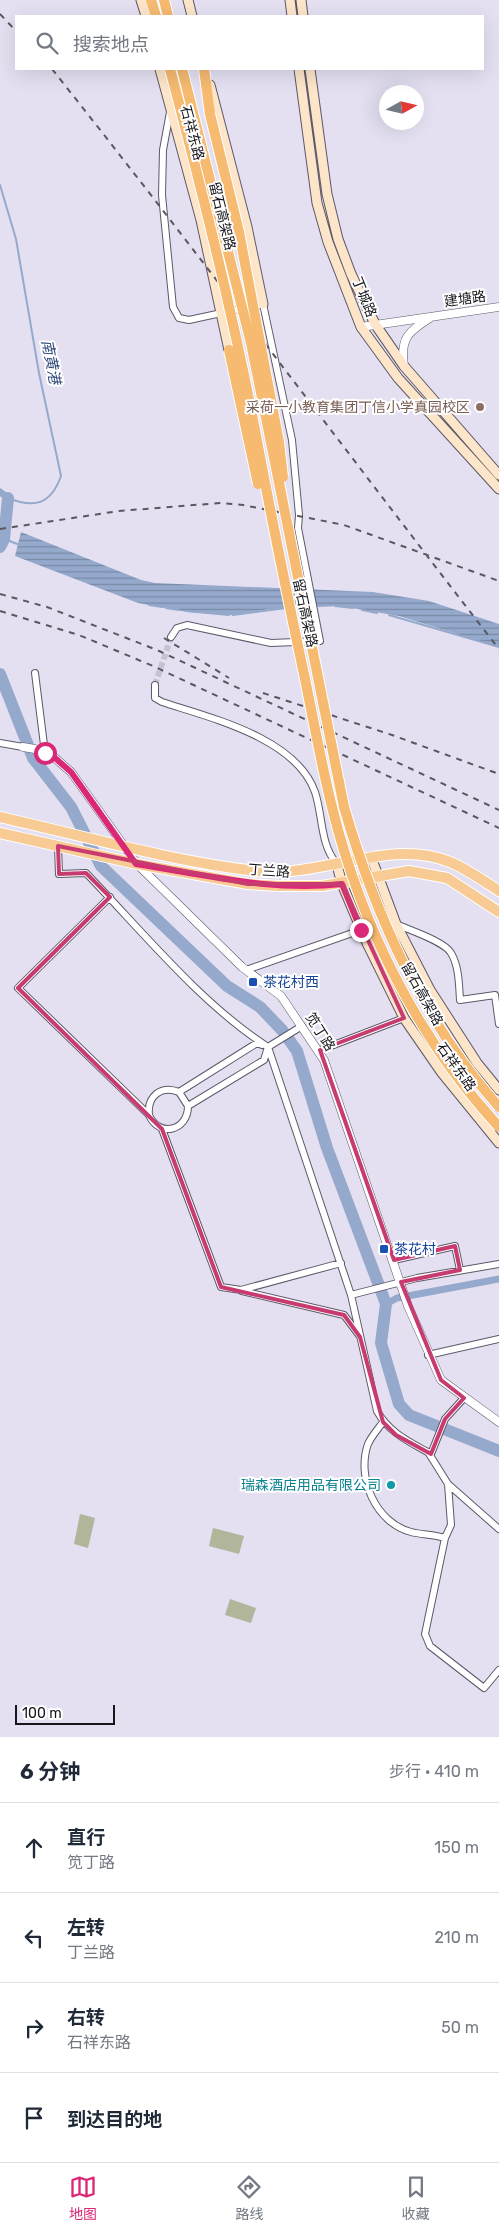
<!DOCTYPE html>
<html lang="zh">
<meta charset="utf-8">
<style>
:root{--surface:#fff;--page:#f6f6f7;--text:#1f2937;--muted:#747a83;--line:#e0e1e3;--accent:#db2777}
body{margin:0;font-family:Rubik,"Noto Sans SC",sans-serif;background:var(--page);color:var(--text)}
.compass{position:absolute;left:379px;top:85px;width:45px;height:45px;border-radius:50%;background:var(--surface);box-shadow:0 5px 20px #0002;rotate:82deg}
.scale{position:absolute;left:15px;bottom:12px;width:100px;box-sizing:border-box;padding-left:5px;border:2px solid #18161c;border-top:0;font-size:14px;line-height:18px;white-space:nowrap;color:#18161c;-webkit-text-stroke:4px #fff;paint-order:stroke}
.stop{position:absolute;width:15px;height:15px;margin:-11px;border:4px solid #db2777;border-radius:50%;background:#fff}
.stop.end{background:#db2777;border-color:#fff;box-shadow:0 1px 5px #0008}
.list{margin:0;padding:0;list-style:none}
h2{display:flex;justify-content:space-between;align-items:center;height:65px;margin:0;padding:0 20px;font-size:21px}
h2 small{font-size:16px;font-weight:400;color:var(--muted)}
.list li{display:grid;grid-template-columns:32px 1fr auto;gap:15px;align-items:center;box-sizing:border-box;height:90px;padding:0 20px;border-top:1px solid var(--line)}
.list b{display:block;font-size:19px;white-space:nowrap}
.list p{margin:0;font-size:16px;white-space:nowrap;color:var(--muted)}
.list em{font-size:16px;font-style:normal;color:var(--muted)}
.icon{flex:none;width:28px;height:28px;fill:none;stroke:currentColor;stroke-width:2;stroke-linecap:round;stroke-linejoin:round}
.map{position:relative;flex:none;width:499px;height:1737px;overflow:hidden}
.search{position:absolute;background:var(--surface);box-shadow:0 5px 20px #0002;left:15px;right:15px;top:15px;height:55px;display:flex;align-items:center;gap:12px;box-sizing:border-box;padding:0 18px;border-radius:0px;color:var(--muted);font-size:19px}
.sheet{height:425px;background:var(--surface)}
nav{display:flex;justify-content:space-around;align-items:center;box-sizing:border-box;height:70px;border-top:1px solid var(--line);background:var(--surface);font-size:14px;color:var(--muted)}
nav a{display:grid;justify-items:center;gap:2px}
nav .on{color:var(--accent)}
.map>svg:first-child{display:block}
</style>
<div class="map">
<svg width="499" height="1737" viewBox="0 0 499 1737">
<defs>
<pattern id="water-rules" width="6" height="5" patternUnits="userSpaceOnUse" patternTransform="scale(1.25)"><rect width="6" height="5" fill="#95a9cc"/><path d="M0 2.5h6" fill="none" stroke="#7989a5"/></pattern>
</defs>
<rect width="100%" height="100%" fill="#e4e0f2"/>
<!-- pitch -->
<path fill="#b1b59a" d="M80 1514 95 1518 88 1548 74 1544Z
M213 1528 244 1536 239 1554 209 1546Z
M230 1599 256 1608 251 1623 225 1615Z"/>
<!-- water -->
<path fill="url(#water-rules)" d="M21 532 141 580 155 583 373 592 429 601 499 624V647L399 616 340 606 271 609 231 615 187 612 138 603 15 556Z"/>
<g fill="none" stroke-linecap="round" stroke-linejoin="round">
<!-- stream -->
<path stroke="#95a9cc" stroke-width="2" d="M0 185 16 239 39 373 61 476C51 504 35 509 8 498
M4 539 20 545
M149 605 162 607
M335 606 353 608
M166 608 179 610
M362 610 377 613
M186 611 229 615
M233 615 286 608
M389 615 499 647"/>
<!-- canal -->
<path stroke="#95a9cc" stroke-width="7" d="M0 492 8 498
M386 1304 397 1298 499 1279"/>
<!-- river -->
<path stroke="#95a9cc" stroke-width="12" d="M0 547 4 539 8 498
M0 674 33 758 71 807 101 866 227 986 260 1007 282 1030 297 1051 327 1148 386 1304 381 1343 399 1404 409 1415 499 1451"/>
<!-- minor-tunnel -->
<path stroke="#c5c2d2" stroke-width="6" stroke-dasharray="6 3" stroke-linecap="butt" d="M155 685 171 637"/>
<!-- minor casing -->
<g stroke="#5d5968" stroke-width="8">
<path id="minor" d="M170 112 163 150 162 195 173 307 179 318 189 320 263 304 292 440 299 515 298 528 320 641 271 643 187 625 177 628 171 637
M35 673 45 753
M155 685V698L162 702C211 718 296 738 315 792 323 816 320 845 337 864
M0 743 23 747
M58 846 59 874 86 873C142 931 201 1004 268 1047L351 1295 377 1411C389 1433 410 1442 431 1454L445 1419 464 1398
M110 897 18 988 149 1115C159 1138 188 1131 188 1106L179 1092C161 1085 147 1096 149 1115
M396 924C409 930 444 941 451 953 459 966 459 985 460 1000L495 995 499 1024
M246 970 361 930
M318 1051 404 1018
M179 1092 257 1043 262 1045
M188 1106 264 1060 268 1047 302 1026
M162 1129 221 1287 241 1290 341 1263
M394 1260 455 1246 460 1270
M242 1291 344 1315 359 1335
M351 1295 417 1278 499 1264
M428 1355 499 1339
M383 1422C378 1429 371 1437 368 1444 356 1478 376 1523 411 1532 422 1535 434 1534 445 1538
M428 1452 448 1484 499 1529
M448 1484 451 1525 445 1538 425 1634 430 1646 484 1688 499 1670"/>
</g>
<!-- tertiary casing -->
<g stroke="#5d5968" stroke-width="9">
<path id="tertiary" d="M361 327 499 307
M404 366C400 338 408 332 430 318
M23 747 35 749 55 758 71 772 137 864 242 967 281 996 324 1060 408 1306 441 1380 499 1422"/>
</g>
<!-- secondary casing -->
<g stroke="#5d5968" stroke-width="11">
<path id="secondary" d="M141 0 146 16
M188 0 192 16
M290 0 292 16
M301 0 303 16
M160 69 201 220 229 350
M299 69 317 203 328 242 361 327 398 378 499 489
M310 69 327 194 338 239 351 274 375 324 404 366 499 475
M210 85 247 227 263 304
M371 857 396 924 430 990 477 1063 499 1090
M337 865 342 884 367 943 404 1018 442 1073 499 1143"/>
</g>
<!-- primary casing -->
<g stroke="#fff" stroke-width="12">
<path id="primary" d="M0 817C84 836 170 861 256 871 320 879 389 837 450 862 467 869 484 881 499 891
M0 833 137 864 248 884 279 886H322L409 871 447 878 499 912"/>
</g>
<!-- trunk casing -->
<g stroke="#fff" stroke-width="12">
<path id="trunk" d="M151 0 156 16
M164 0 168 16
M204 69 210 114"/>
</g>
<!-- minor -->
<use href="#minor" stroke="#fff" stroke-width="6"/>
<!-- tertiary -->
<use href="#tertiary" stroke="#fff" stroke-width="8"/>
<!-- secondary -->
<use href="#secondary" stroke="#fce5c9" stroke-width="9"/>
<!-- primary -->
<use href="#primary" stroke="#f8cb94" stroke-width="10"/>
<!-- trunk -->
<use href="#trunk" stroke="#f6ba70" stroke-width="10"/>
<!-- rail -->
<path stroke="#5a5761" stroke-width="2" stroke-dasharray="6 6" stroke-linecap="butt" d="M0 14 16 31
M52 69C204 260 349 456 499 649
M0 529 119 511 220 503 243 505 344 525 499 581
M0 594 47 607 157 650 499 810
M0 611 79 635 153 666 499 828
M164 638 229 678
M263 693 392 735 499 774"/>
<!-- trunk-bridge casing -->
<g stroke="#fff" stroke-width="12" stroke-linecap="butt">
<path id="trunk-bridge" d="M170 69C201 187 231 305 254 425 270 510 287 595 305 679 314 723 322 768 333 811 362 927 418 1039 499 1127
M182 69 251 343 344 807C376 917 422 1020 499 1107
M210 114 239 232 279 442 283 477
M229 350 258 484"/>
</g>
<!-- trunk-bridge -->
<use href="#trunk-bridge" stroke="#f6ba70" stroke-width="10"/>
</g>
<g fill="none" stroke-linecap="round" stroke-linejoin="round">
<!-- route -->
<path stroke="#db2777" stroke-width="6" d="M45 753 55 758 71 772 136 864C206 875 272 892 342 884L361 930"/>
</g>
<!-- marked area -->
<path fill="none" stroke="#c73b70" stroke-width="4" stroke-linejoin="round" d="M58 846 248 884H342L404 1018 320 1050 394 1260 455 1246 460 1270 401 1282 441 1380 464 1398 445 1419 431 1454 396 1435 383 1422 360 1337 344 1315 221 1287 162 1129 18 988 110 897 86 873 59 874Z"/>
<!-- markers -->
<circle fill="#8d6e63" stroke="#fff" stroke-width="2" cx="480" cy="407" r="5"/>
<g fill="#1a4fb4" stroke="#fff" stroke-width="2">
<rect x="248" y="977" width="10" height="10" rx="2.5"/>
<rect x="379" y="1244" width="10" height="10" rx="2.5"/>
</g>
<circle fill="#0f9aa8" stroke="#fff" stroke-width="2" cx="391" cy="1485" r="5"/>
<g text-anchor="middle" dominant-baseline="central" stroke-width="4" stroke-linejoin="round" paint-order="stroke">
<!-- street labels -->
<g font-size="14" fill="#18161c" stroke="#fff">
<text transform="translate(192 133) rotate(75)">石祥东路</text>
<text transform="translate(222 216) rotate(76)">留石高架路</text>
<text transform="translate(364 297) rotate(68)">丁城路</text>
<text transform="translate(465 299) rotate(-8)">建塘路</text>
<text transform="translate(305 613) rotate(78)">留石高架路</text>
<text transform="translate(269 871) rotate(4)">丁兰路</text>
<text transform="translate(422 994) rotate(61)">留石高架路</text>
<text transform="translate(320 1032) rotate(58)">笕丁路</text>
<text transform="translate(456 1067) rotate(54)">石祥东路</text>
</g>
<!-- education labels -->
<g font-size="14" fill="#785e54" stroke="#fff" text-anchor="end">
<text x="470" y="407">采荷一小教育集团丁信小学真园校区</text>
</g>
<!-- transit labels -->
<g font-size="14" fill="#164399" stroke="#fff" text-anchor="start">
<text x="263" y="982">茶花村西</text>
<text x="394" y="1249">茶花村</text>
</g>
<!-- culture labels -->
<g font-size="14" fill="#0d838f" stroke="#fff" text-anchor="end">
<text x="381" y="1485">瑞森酒店用品有限公司</text>
</g>
<!-- water labels -->
<g font-size="15" font-style="italic" fill="#2f4979" stroke="#fff">
<text transform="translate(51 362) rotate(79)">南黄港</text>
</g>
</g>
</svg>
<svg class="compass" viewBox="-18 -18 36 36"><path d="M0-13l5 13h-10z" fill="#e53935"/><path d="M0 13l5-13h-10z" fill="#747a83"/></svg>
<div class="scale">100 m</div>
<div class="stop" style="left:45px;top:753px"></div>
<div class="stop end" style="left:361px;top:930px"></div>
<div class="search"><svg class="icon" aria-label="search" viewBox="0 0 24 24"><circle cx="10" cy="10" r="6"/><path d="M15 15l6 6"/></svg>搜索地点</div>
</div>
<section class="sheet">
<h2>6 分钟<small>步行 · 410 m</small></h2>
<ul class="list">
<li><svg class="icon" aria-label="ahead" viewBox="0 0 24 24"><path d="M12 20V5M6 11l6-6 6 6"/></svg><div><b>直行</b><p>笕丁路</p></div><em>150 m</em></li>
<li><svg class="icon" aria-label="left" viewBox="0 0 24 24"><path d="M17 20v-9H6M10 6l-5 5 5 5"/></svg><div><b>左转</b><p>丁兰路</p></div><em>210 m</em></li>
<li><svg class="icon" aria-label="right" viewBox="0 0 24 24"><path d="M7 20v-9h11M14 6l5 5-5 5"/></svg><div><b>右转</b><p>石祥东路</p></div><em>50 m</em></li>
<li><svg class="icon" aria-label="arrive" viewBox="0 0 24 24"><path d="M6 21V4h12l-3 4 3 4H6"/></svg><div><b>到达目的地</b></div></li>
</ul>
</section>
<nav>
<a class="on"><svg class="icon" aria-label="map" viewBox="0 0 24 24"><path d="M3 6l6-2 6 2 6-2v14l-6 2-6-2-6 2zM9 4v14M15 6v14"/></svg>地图</a>
<a><svg class="icon" aria-label="directions" viewBox="0 0 24 24"><path d="M12 3l9 9-9 9-9-9zM9 14v-3h6M13 9l2 2-2 2"/></svg>路线</a>
<a><svg class="icon" aria-label="saved" viewBox="0 0 24 24"><path d="M7 4h10v16l-5-4-5 4z"/></svg>收藏</a>
</nav>
